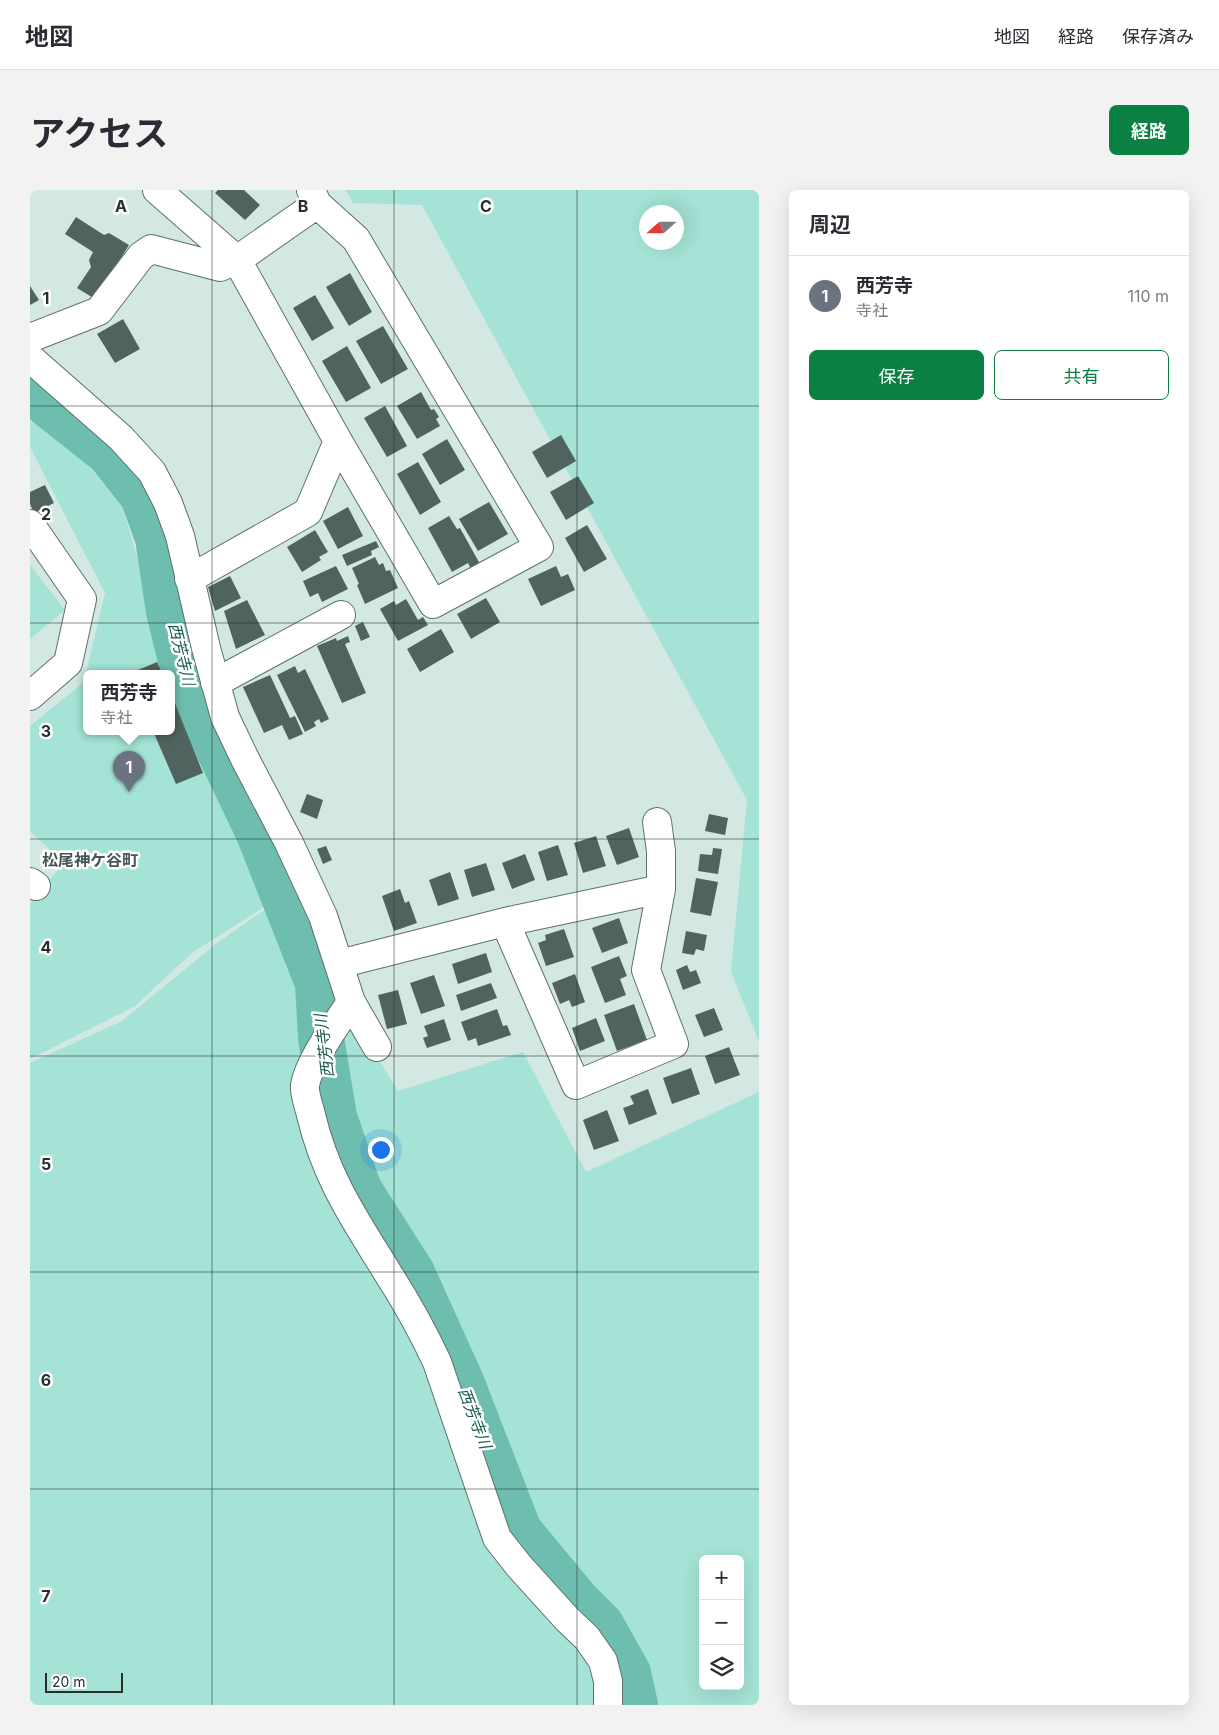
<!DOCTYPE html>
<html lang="ja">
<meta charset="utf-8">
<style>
:root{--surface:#fff;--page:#f2f2f3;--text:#2b2b33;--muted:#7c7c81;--line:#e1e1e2;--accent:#0b8043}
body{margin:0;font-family:Inter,"Noto Sans JP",sans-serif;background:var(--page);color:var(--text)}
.controls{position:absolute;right:15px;bottom:15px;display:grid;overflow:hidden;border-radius:8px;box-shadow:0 5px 20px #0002}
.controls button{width:45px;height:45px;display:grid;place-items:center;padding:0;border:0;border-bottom:1px solid var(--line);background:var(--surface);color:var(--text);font:25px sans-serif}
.compass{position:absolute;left:609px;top:15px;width:45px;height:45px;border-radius:50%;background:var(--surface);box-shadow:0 5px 20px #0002;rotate:249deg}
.scale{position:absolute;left:15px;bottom:12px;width:78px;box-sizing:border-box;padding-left:5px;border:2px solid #272f2d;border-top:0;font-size:14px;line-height:18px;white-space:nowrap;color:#272f2d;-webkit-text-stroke:4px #fff;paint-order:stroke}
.you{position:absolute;left:350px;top:959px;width:18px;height:18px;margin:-12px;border:4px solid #fff;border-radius:50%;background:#1a73e8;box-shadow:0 0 0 8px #1a73e833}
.badge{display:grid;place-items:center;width:32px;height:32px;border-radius:50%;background:var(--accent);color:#fff;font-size:16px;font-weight:700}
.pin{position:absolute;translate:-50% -41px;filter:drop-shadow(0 1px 2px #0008)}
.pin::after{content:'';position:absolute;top:26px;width:18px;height:15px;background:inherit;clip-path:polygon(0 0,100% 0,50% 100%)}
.popup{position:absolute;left:53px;top:480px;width:92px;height:65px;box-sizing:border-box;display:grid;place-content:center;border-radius:8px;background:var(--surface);filter:drop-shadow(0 1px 4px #0005);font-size:16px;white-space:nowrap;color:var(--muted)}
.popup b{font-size:19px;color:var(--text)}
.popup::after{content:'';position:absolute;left:50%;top:100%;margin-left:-10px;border:10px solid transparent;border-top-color:var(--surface)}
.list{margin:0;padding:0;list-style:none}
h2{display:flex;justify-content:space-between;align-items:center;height:65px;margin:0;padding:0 20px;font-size:21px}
h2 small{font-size:16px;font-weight:400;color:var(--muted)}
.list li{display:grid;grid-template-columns:32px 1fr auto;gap:15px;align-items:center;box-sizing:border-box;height:80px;padding:0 20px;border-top:1px solid var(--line)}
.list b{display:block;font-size:19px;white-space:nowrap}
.list p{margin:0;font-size:16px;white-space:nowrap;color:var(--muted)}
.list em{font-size:16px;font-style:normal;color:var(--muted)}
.actions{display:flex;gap:10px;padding:15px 20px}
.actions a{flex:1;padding:11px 0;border:1px solid var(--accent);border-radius:8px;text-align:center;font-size:18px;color:var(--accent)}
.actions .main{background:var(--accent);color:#fff}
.icon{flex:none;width:28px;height:28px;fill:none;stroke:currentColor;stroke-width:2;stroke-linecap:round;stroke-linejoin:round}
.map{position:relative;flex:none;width:729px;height:1515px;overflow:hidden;border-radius:8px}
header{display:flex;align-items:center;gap:30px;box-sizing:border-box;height:70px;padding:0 25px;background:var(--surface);border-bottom:1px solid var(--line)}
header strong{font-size:24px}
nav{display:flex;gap:28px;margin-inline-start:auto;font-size:18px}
.intro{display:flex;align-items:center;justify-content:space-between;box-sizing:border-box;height:120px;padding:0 30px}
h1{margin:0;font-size:35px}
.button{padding:12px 22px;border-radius:8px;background:var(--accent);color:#fff;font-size:18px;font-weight:700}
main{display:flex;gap:30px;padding:0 30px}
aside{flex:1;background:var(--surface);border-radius:8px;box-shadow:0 5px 20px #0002}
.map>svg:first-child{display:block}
</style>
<header>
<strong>地図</strong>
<nav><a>地図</a><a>経路</a><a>保存済み</a></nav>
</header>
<div class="intro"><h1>アクセス</h1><a class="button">経路</a></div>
<main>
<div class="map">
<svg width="729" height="1515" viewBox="0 0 729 1515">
<rect width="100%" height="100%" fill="#d3e8e3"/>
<!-- green -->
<path fill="#a4e3d5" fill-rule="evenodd" d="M316 0H729V851L701 782 717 610 392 15 323 13ZM616 22H646V52H616Z
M7 229 53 269 93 318 140 483H56V541H142V487L176 566 247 709 163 762 105 816 0 869V714L34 673 0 641V536L54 492 75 403 0 257V233Z
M0 375 35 420 0 449Z
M250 709 368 901 493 862 556 982 729 902V1515H0V873L92 831 187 753ZM673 1369H710V1496H673Z"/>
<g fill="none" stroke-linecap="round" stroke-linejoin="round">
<!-- river -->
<path stroke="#6dbeae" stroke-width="46" d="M0 200 78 262 113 306 128 348 139 421 156 491 228 641 288 793 291 848 304 927 329 1000 382 1083 432 1194 489 1341 547 1411 571 1435 598 1483 605 1515"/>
</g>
<!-- building -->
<path fill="#51635f" d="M188 0H214L230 15 215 30 185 3Z
M46 27 74 45 79 43 99 55 65 109 47 98 61 77 59 70 63 62 35 44Z
M320 83 342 122 319 136 296 97Z
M0 96 9 110 0 115Z
M285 105 304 138 282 151 263 118Z
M93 129 110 159 85 173 67 144Z
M353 136 378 179 351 194 326 151Z
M317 156 341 198 316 212 292 171Z
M391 202 401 220 404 219 409 227 406 229 410 236 387 249 367 216Z
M355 216 377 256 357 267 334 228Z
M531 245 546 271 517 288 502 262Z
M417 249 435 280 410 295 392 264Z
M388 272 411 312 390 325 367 284Z
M548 286 564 313 536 330 520 302Z
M15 295 24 313 4 323 0 314V302Z
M459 312 478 344 448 361 429 329Z
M318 317 333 346 308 359 293 331Z
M419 326 427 339 430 338 450 374 441 379 438 373 422 382 398 338Z
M557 335 577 369 554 382 535 348Z
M285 340 298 362 289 367 291 370 272 382 257 357Z
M346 351 349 357 341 361 342 365 317 376 312 365Z
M345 367 349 375 353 373 356 381 360 380 368 398 335 414 327 395 329 394 322 378Z
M306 376 318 399 292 412 288 403 280 407 273 391Z
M526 376 531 387 538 384 545 400 511 416 498 389Z
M200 386 211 408 185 421 178 397Z
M456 408 470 432 441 449 427 424Z
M376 409 388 430 393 427 398 435 368 451 350 419 364 411 366 415Z
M217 410 235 445 206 459 194 421Z
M333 432 340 447 331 451 325 436Z
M411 439 424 462 390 482 377 459Z
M318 446 320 452 315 454 336 503 312 513 287 456 306 448 307 451Z
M127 472 132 483H101Z
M265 476 268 483 275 479 299 529 291 533 289 529 284 532 286 536 275 542 247 485Z
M240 485 260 528 265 526 273 544 259 550 252 535 234 543 213 497Z
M142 506 173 583 146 594 123 541H142Z
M277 604 293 610 287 629 270 622Z
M679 624 698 628 695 645 675 641Z
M599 638 609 667 587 675 576 646Z
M566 646 576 676 553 683 544 653Z
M528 655 538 685 517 691 508 662Z
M296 656 302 670 293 674 287 659Z
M683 658 692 659 688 684 668 681 670 664 682 665Z
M495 664 505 690 482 699 472 673Z
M456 673 465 700 442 707 434 680Z
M420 682 429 709 408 716 399 690Z
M666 688 688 692 681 726 660 722Z
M370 699 375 713 379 711 387 733 364 741 352 706Z
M589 728 598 753 572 763 562 738Z
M534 739 544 767 516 776 508 753 516 750 515 745Z
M656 741 677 745 674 761 666 759 664 765 652 763Z
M456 763 462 782 428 794 422 774Z
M589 766 597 786 590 789 596 805 575 813 561 777Z
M657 775 660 782 666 780 671 793 653 800 646 780Z
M545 784 555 812 542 817 539 810 530 814 522 793Z
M404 785 415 816 391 824 380 793Z
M461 793 467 808 431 821 426 805Z
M368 800 377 834 357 839 348 805Z
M604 814 617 850 587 861 574 825Z
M684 818 693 840 674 847 665 825Z
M467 819 473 836 477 835 481 845 448 856 446 848 438 851 431 832Z
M566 828 575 851 550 861 542 838Z
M414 829 421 850 397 858 393 848 398 846 394 836Z
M699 857 710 885 685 894 675 866Z
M661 878 670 904 642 914 633 888Z
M618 899 627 924 599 935 593 918 604 914 600 906Z
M577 920 589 951 564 960 553 930Z"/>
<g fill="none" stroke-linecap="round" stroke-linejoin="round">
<!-- minor casing -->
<g stroke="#5e706c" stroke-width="30">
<path id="minor" d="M127 0 207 70 308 251
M0 148 69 121 111 66 121 59 190 77 207 70 287 14 281 0
M0 168 91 248 122 282 138 313 150 346 176 458 195 527 215 569 259 653 293 726 321 812 347 857
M0 334 52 409 38 473 0 506
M159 389 278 322 308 251 403 414 509 357 326 49 287 14
M185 493 311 425
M627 632 631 661V699
M0 692 6 696
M309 774 475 732 631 699 616 780 644 854 546 895 475 732
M321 812C307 834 279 871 275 895 274 904 279 916 281 925 296 989 326 1031 359 1085 377 1113 393 1142 407 1172L467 1348 489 1376 537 1429 557 1448 573 1471 578 1491V1514"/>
</g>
<!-- minor -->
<use href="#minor" stroke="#fff" stroke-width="28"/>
</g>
<!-- grid -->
<path fill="none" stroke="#272f2d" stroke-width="1" stroke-opacity="0.55" d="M182 0V1515M364 0V1515M547 0V1515M0 216H729M0 433H729M0 649H729M0 866H729M0 1082H729M0 1299H729"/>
<g text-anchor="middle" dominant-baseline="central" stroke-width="5" stroke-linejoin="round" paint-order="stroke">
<!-- water labels -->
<g font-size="16" font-style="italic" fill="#185c50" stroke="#fff">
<text transform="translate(152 464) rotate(76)">西芳寺川</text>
<text transform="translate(294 856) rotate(-97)">西芳寺川</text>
<text transform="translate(445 1228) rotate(69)">西芳寺川</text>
</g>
<!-- neighbourhood labels -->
<g font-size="16" font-weight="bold" fill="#455652" stroke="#fff">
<text x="60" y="670">松尾神ケ谷町</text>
</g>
</g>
<g font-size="16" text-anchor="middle" font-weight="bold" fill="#272f2d" stroke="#fff" stroke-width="5" stroke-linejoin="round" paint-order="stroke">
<text x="91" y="22">A</text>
<text x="273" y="22">B</text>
<text x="456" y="22">C</text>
<text x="16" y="114">1</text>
<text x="16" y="330">2</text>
<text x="16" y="547">3</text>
<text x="16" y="763">4</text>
<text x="16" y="980">5</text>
<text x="16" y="1196">6</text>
<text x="16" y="1412">7</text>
</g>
</svg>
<div class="controls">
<button>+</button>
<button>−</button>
<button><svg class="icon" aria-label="layers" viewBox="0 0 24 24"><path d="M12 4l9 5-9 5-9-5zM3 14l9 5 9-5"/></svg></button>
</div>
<svg class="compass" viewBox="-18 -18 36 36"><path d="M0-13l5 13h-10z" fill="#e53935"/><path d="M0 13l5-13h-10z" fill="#7c7c81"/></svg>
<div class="scale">20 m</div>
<div class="you"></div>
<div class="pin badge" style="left:99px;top:602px;background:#6b7280">1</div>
<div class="popup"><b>西芳寺</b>寺社</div>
</div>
<aside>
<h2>周辺<small></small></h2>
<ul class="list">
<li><span class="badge" style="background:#6b7280">1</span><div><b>西芳寺</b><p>寺社</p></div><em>110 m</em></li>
</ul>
<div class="actions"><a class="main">保存</a><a>共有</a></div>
</aside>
</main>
